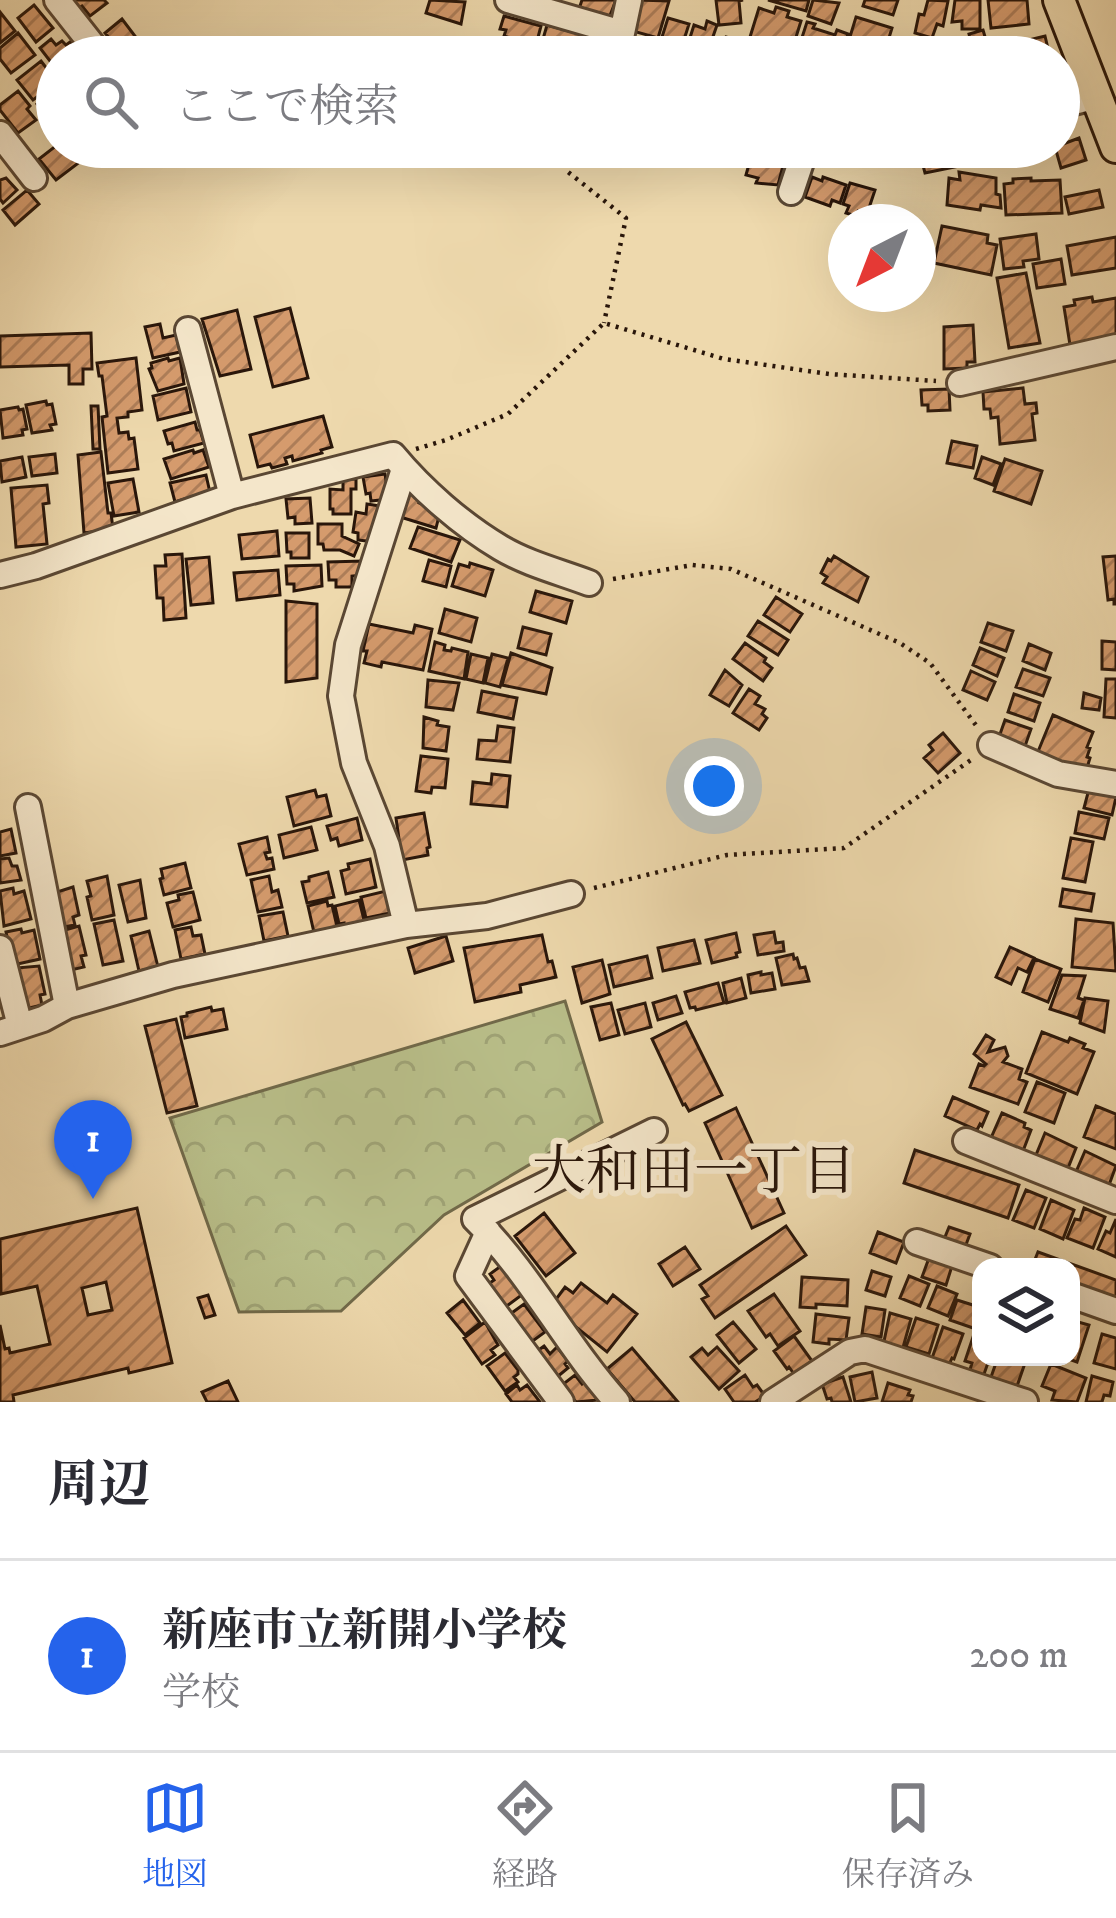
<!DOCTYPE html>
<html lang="ja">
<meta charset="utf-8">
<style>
:root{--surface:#fff;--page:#f2f2f3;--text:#2b2b33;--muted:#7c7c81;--line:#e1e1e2;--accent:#2563eb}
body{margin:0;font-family:"IM FELL DW Pica","Noto Serif JP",serif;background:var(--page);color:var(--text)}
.controls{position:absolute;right:36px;bottom:36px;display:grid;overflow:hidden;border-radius:24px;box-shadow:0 12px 48px #0002}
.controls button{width:108px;height:108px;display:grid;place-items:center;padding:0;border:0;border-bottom:3px solid var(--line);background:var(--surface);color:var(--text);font:60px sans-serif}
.compass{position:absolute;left:828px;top:204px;width:108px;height:108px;border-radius:50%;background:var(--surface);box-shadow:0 12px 48px #0002;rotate:222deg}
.you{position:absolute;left:714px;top:786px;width:42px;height:42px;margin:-30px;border:9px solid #fff;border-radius:50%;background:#1a73e8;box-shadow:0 0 0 18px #1a73e833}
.badge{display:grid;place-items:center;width:78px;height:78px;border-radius:50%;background:var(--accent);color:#fff;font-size:39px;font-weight:700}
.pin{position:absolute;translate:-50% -99px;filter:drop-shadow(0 3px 6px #0008)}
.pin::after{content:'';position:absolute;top:63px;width:42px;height:36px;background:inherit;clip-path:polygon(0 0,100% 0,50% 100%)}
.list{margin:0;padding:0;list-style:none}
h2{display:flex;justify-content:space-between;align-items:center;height:156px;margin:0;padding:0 48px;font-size:51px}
h2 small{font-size:39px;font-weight:400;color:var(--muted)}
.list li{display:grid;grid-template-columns:78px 1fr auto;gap:36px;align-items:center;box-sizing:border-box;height:192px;padding:0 48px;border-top:3px solid var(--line)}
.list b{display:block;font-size:45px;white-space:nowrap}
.list p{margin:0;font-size:39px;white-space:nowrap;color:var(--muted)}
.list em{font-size:39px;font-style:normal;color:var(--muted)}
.icon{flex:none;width:66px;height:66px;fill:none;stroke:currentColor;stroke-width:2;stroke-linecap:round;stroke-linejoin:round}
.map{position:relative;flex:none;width:1116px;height:1402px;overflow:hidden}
.search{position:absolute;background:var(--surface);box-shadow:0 12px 48px #0002;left:36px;right:36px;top:36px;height:132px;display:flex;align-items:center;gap:30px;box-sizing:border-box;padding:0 42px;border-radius:66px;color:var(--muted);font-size:45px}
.sheet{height:348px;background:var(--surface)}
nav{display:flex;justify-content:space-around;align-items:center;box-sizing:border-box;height:168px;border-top:3px solid var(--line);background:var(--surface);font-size:33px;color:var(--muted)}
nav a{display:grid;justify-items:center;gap:6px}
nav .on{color:var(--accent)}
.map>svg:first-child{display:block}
</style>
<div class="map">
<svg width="1116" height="1402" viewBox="0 0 1116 1402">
<defs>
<pattern id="forest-crowns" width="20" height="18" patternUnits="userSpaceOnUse" patternTransform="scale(3)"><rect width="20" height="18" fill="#b9bf8a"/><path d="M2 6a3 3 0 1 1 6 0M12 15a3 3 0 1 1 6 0" fill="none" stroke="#9fa376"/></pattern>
<pattern id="building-hatch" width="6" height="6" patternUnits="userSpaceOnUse" patternTransform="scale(3)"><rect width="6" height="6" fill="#d59b6d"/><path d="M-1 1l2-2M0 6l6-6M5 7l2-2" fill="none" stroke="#ad7d58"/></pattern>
</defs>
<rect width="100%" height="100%" fill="#eed9ad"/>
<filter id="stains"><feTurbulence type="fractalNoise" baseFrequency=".00167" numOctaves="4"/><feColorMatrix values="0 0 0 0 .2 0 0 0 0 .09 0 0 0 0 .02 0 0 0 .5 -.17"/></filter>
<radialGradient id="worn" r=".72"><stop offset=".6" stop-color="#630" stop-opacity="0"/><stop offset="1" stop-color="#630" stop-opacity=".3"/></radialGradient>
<!-- forest -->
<path fill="url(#forest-crowns)" stroke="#716a4a" stroke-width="3" d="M565 1001 602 1122 444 1215 341 1311 239 1312 170 1118Z"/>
<!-- building -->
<path fill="url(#building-hatch)" stroke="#29160a" stroke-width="3" fill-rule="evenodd" d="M73 0H104L107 3 90 16 82 6 79 8Z
M430 0 465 2 461 24 426 13Z
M582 0H616L609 18 579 9Z
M637 0 669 1 658 38 629 30Z
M716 0H743L739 1 741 23 719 25Z
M768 0H809L806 11Z
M813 0 839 3 831 24 808 16Z
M865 0H898L893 15 863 6Z
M928 0 948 1 943 26 937 24 932 38 915 33 919 14 924 15Z
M955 0H980V29H962V21L952 22Z
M988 0H1027L1029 24 991 28Z
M34 5 53 28 36 42 18 18Z
M776 7 789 11 787 17 801 21 792 50 750 37 759 8 774 13Z
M0 12 15 31 0 43Z
M504 16 541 26 536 45 504 36 506 30 500 29Z
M856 17 892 28 885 51 849 40Z
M668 18 689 24 683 43 662 37Z
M122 19 141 44 125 57 105 33Z
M707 21 717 25 708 51 688 44 694 25 705 29Z
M807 22 815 24 813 28 835 35 837 30 848 34 841 57H822L798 50Z
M547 25 587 36 581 57 541 46Z
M983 30 991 57H975L969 34Z
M18 33 35 55 11 73 0 59V48Z
M1045 36 1050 57H992L990 53 1006 50 1004 46Z
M726 37 745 43 741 57H719Z
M51 39 56 45 62 41 66 45 70 42 82 57H57V70L40 48Z
M750 43 776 52 774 57H745Z
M850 45 893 57H847Z
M41 61 57 82 33 100 17 80Z
M57 88V120L53 124 37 104Z
M18 91 30 106 27 109 36 120 18 133 0 110V105Z
M1079 138 1086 160 1061 168 1055 147Z
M57 145 70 147 81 161 56 180 39 159Z
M823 147H858L851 165 821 154Z
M950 147H960L964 165 925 173 920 154Z
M752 153 784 162 778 185 756 183 758 178 746 175Z
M959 172 996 178V194L1000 195 1001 208 981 205 980 210 947 205 949 178 960 180Z
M812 177 822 181 823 177 846 185 840 203 832 200 830 206 805 197Z
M6 178 17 190 3 203 0 199V180Z
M1031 178V181L1060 180 1062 213 1006 215 1004 184 1013 183V179Z
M850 183 875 190 867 214 858 211 856 216 846 213 849 206 843 204Z
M27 190 39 204 15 225 3 210Z
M1099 190 1103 207 1069 214 1065 197Z
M942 226 988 235 987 243 997 245 991 275 934 263Z
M1036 234 1039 259 1023 261 1024 267 1004 269 1000 239Z
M1116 237V268L1072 275 1067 246Z
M1061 259 1065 284 1037 288 1033 264Z
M1026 273 1040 343 1009 348 997 278Z
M1092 297 1093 302 1116 298V337L1070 345 1064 307 1075 305 1074 300Z
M290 308 308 378 273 387 255 317Z
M237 310 251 369 220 376 202 319Z
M160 324 163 338 176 335 180 352 153 358 145 327Z
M973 325 975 362H967V368L944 369V327Z
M91 333 92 369H83V384H69V365L0 367V336Z
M136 358 142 410 128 412V417L117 418 119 433 128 432 129 439 134 438 138 469 108 473 102 417 107 416 102 376H99L97 363Z
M168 358 169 361 180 358 184 384 158 391 149 369 152 368 151 363Z
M186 388 191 412 158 420 153 396Z
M1023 388 1025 404 1036 403 1037 413 1032 414 1035 440 1000 444 998 417 991 418 990 409H984L983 392Z
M949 389 950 410 928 411V405H922L921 390Z
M46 401 47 405 52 404 56 424 50 425 52 430 32 433 26 405Z
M91 406H98L100 449H93Z
M18 407 19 410 23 409 27 429 22 430 23 435 3 438 0 410Z
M323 416 332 447 321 450 322 453 293 461 292 456 285 458 287 464 272 468 270 464 258 467 250 435Z
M195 422 197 430H200L204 443 174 451 172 443 168 444 164 431Z
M952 441 977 446 973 468 947 463Z
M193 450 194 453 203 450 209 467 171 479 164 459Z
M101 452 108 513H111L113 529 84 533 78 455Z
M55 454 57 473 32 476 29 457Z
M22 457 26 477 2 482 0 461Z
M982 457 1001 464 993 485 975 478Z
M1005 459 1042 471 1031 504 994 491Z
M385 474 389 499 371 501 370 493 366 494 363 477Z
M206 475 211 497 186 504 184 499 175 502 170 483Z
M133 479 139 512 114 516 108 483Z
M343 479H356V489H351V514H333V509H330V489L343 490Z
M47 485 49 503 43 504 47 544 16 547 11 488Z
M405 492 421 496 419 503 440 512 436 528 397 516Z
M310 498 312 523 295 524V517L288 518 286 499Z
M367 504 380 506 375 542 358 540V533L353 532 356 512 366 514Z
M318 524H342V536L359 544 354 556 340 550H324L323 544H318Z
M418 527 460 540 451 562 410 548Z
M277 531 279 556 242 559 239 535Z
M286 533H309V558H291V552H287Z
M182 554 186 618 164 620 163 598H157L155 566H166L165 555Z
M834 556 868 577 858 602 823 583 827 577 821 573 828 559 831 561Z
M1116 556V604H1114V599L1108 600 1103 557Z
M209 557 213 603 191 605 186 559Z
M429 560 451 566 446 587 423 581Z
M363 561V575L352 576V587H336V580H329L328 562Z
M470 563 493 570 485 596 452 586 459 564 469 567Z
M321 565 322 586 294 591V584H287L286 566Z
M278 570 280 595 237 600 234 573Z
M536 591 572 601 566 623 530 612Z
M776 597 802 614 790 632 764 615Z
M286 601 317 604V678L286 682Z
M445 609 477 618 471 642 439 633Z
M758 621 788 640 778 655 748 636Z
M988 623 1013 631 1006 651 981 642Z
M369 624 413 633 415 625 432 629 423 670 382 662 381 667 364 663 367 651H363Z
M523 627 551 634 546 655 518 648Z
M1102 641 1116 642V670L1102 669Z
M435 642 445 645 444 650 451 651 452 648 468 652 464 679 429 671Z
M745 643 766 658 764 662 772 668 763 681 733 659Z
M1029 644 1051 653 1045 670 1023 661Z
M980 648 1004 658 997 676 973 665Z
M511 653 552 668 546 694 502 685Z
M471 654 488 658 483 683 466 679Z
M492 654 508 658 500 687 485 683Z
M1023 669 1050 678 1043 696 1016 687Z
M725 670 742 685 729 706 710 695Z
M971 671 995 682 987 700 963 690Z
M1106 679H1116V718L1104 717Z
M428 680 459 683 453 710 426 707Z
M749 689 760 696 755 704 765 709 762 714 767 718 759 730 733 713Z
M482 691 517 698 513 719 478 712Z
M1084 693 1101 698 1099 710 1082 708Z
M1014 694 1040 703 1034 721 1008 712Z
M1053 715 1093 732 1087 747 1090 748 1087 757 1090 758 1086 771 1037 754Z
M424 717 438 721 437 725 449 727 446 751 423 748Z
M1005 720 1031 729 1025 746 999 737Z
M498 726 514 728 510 762 477 759 479 740 496 741Z
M943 733 960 753 938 773 924 758 933 750 929 745Z
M421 756 448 759 445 788 432 787 431 793 416 791Z
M492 774 510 776 507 807 471 804 473 782 491 784Z
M1089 789 1116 797 1112 815 1084 808Z
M315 790 317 797 326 795 331 816 294 826 287 797Z
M1079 812 1109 818 1104 839 1075 833Z
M424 813 430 847 427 848 428 855 402 860 396 818Z
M357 818 362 840 339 846 337 838 331 840 327 826Z
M311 827 317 850 284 858 279 835Z
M11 829 16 853 0 856V832Z
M267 837 270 852 265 853 267 859 272 858 274 869 247 875 239 844Z
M1071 838 1093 842 1085 882 1063 878Z
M9 858 12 866H17L21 880 0 883V859Z
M370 859 376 887 346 894 341 871 349 869 348 864Z
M185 863 191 888 164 895 160 879 163 878 161 869Z
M328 872 334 897 307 903 302 882 309 881V877Z
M107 876 114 915 92 920 87 897 91 896 87 881Z
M269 876 272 892 278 890 282 907 258 912 251 880Z
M140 880 146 918 128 922 119 885Z
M73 887 79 915 73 917 75 925 63 927 57 892Z
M13 888 14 894 24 891 31 919 4 926 0 891Z
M1063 889 1094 894 1091 911 1060 906Z
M386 891 390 913 366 918 361 897Z
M193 892 200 920 173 927 167 903 179 900 178 895Z
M359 900 365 924 344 928V923L339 924 335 906Z
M327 901 328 906 332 905 338 931 315 937 308 906Z
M283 912 288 936 264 941 259 916Z
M1076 919 1113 923 1116 971 1072 967Z
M114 920 123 961 103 965 94 924Z
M79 926 86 955 81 956 84 967 71 970 65 930Z
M191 927 193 936 201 935 205 954 181 959 175 930Z
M21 929 22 933 34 930 40 959 13 965 6 932Z
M149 931 158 967 139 971 131 936Z
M774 932 776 943 783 942 784 951 758 955 754 935Z
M736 933 740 952 736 953 737 957 712 963 706 940Z
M542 935 548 962 552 961 556 977 520 985 521 992 475 1002 464 948Z
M446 936 453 961 415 973 408 948Z
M694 940 700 963 663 971 658 948Z
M1010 947 1034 958 1027 972 1018 968 1011 984 996 977Z
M793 954 794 959 797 958 800 968 805 967 809 981 782 985 776 958Z
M647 956 652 978 614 987 609 965Z
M1035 959 1061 969 1048 1002 1023 992Z
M602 960 610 994 582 1003 573 967Z
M39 966 45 994 40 995 42 1005 25 1009 16 968Z
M761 972V975L772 973 775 989 751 993 748 975Z
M1062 975 1085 976 1078 998 1084 1000 1078 1018 1050 1009Z
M741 978 746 998 727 1003 723 983Z
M718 983 724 1003 696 1010 695 1007 690 1008 685 992Z
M676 996 682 1013 658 1020 653 1003Z
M1085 998 1108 1001 1104 1032 1080 1023Z
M611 1003 619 1035 600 1040 591 1007Z
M645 1003 651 1027 625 1034 618 1010Z
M211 1007 212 1011 223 1009 227 1029 185 1038 181 1017 187 1016V1013Z
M176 1019 197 1106 167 1113 145 1026Z
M686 1022 722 1095 689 1111 685 1104 683 1105 652 1039Z
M1042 1032 1068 1042 1070 1038 1085 1044 1083 1048 1094 1052 1077 1094 1026 1073Z
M986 1035 994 1040 988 1052 1005 1047 1008 1056 1003 1062 1022 1069 1019 1079 1027 1082 1018 1104 970 1087 979 1064 984 1066 986 1064 974 1054Z
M1037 1082 1065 1093 1054 1123 1025 1112Z
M953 1097 988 1112 982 1126 980 1124 977 1130 945 1116Z
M1096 1106 1116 1114V1149L1084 1137Z
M736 1108 784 1213 752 1228 705 1123Z
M1002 1113 1025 1123 1024 1127 1031 1130 1023 1151 991 1138Z
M1045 1133 1076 1148 1068 1168 1036 1155Z
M915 1150 1019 1185 1008 1218 904 1183Z
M1085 1151 1116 1166 1109 1185 1076 1172Z
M1026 1190 1046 1198 1034 1228 1013 1220Z
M1051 1200 1074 1210 1063 1239 1040 1229Z
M137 1208 172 1363 129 1373 128 1368 13 1395 14 1402H0V1325L5 1349 9 1348 10 1353 50 1344 37 1286 1 1294 0 1239ZM106 1282 112 1310 88 1315 82 1288Z
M1084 1208 1105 1217 1093 1248 1067 1238 1075 1219 1080 1220Z
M544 1213 575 1253 546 1276 515 1236Z
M1116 1219V1257L1098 1249 1106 1231 1110 1233Z
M786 1226 806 1255 715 1318 702 1299 708 1296 700 1285Z
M949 1227 970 1234 964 1250 943 1242Z
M878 1232 904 1242 896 1263 870 1253Z
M685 1247 700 1269 673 1286 659 1264Z
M1038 1252 1116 1280V1298L1071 1282V1267H1032Z
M929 1258 952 1266 946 1285 922 1277Z
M501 1266 523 1294 504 1308 487 1285 494 1280 490 1274Z
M872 1271 891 1277 885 1296 866 1290Z
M909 1276 929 1284 920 1306 900 1298Z
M802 1277 848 1280 847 1306 816 1304V1308L800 1307Z
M581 1283 607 1303 613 1295 637 1314 607 1352 566 1319 554 1302 565 1287 573 1293Z
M937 1286 957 1294 948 1316 928 1308Z
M774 1294 800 1331 778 1346 770 1334 766 1337 748 1311Z
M208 1295 215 1315 205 1318 198 1298Z
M463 1300 480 1323 465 1335 447 1313Z
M957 1300 979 1307 981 1330 974 1324 973 1328 950 1320Z
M524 1304 545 1332 530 1343 509 1315Z
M866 1307 885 1310 881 1337 862 1334Z
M890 1313 911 1319 902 1351 883 1346Z
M816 1314 849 1318 846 1340 829 1339V1344L813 1342Z
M916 1318 938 1325 929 1354 906 1347Z
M1071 1320 1089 1325 1077 1362 1063 1357H1071Z
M485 1322 498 1345 491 1350 495 1355 482 1364 464 1338Z
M733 1322 756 1349 739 1363 717 1335Z
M943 1327 963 1334 954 1359 952 1358 948 1367 931 1361Z
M1102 1334 1116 1338V1369L1094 1363Z
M794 1336 812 1361 794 1374 789 1367 787 1369 774 1351Z
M973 1337 981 1339V1357H990L983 1377 969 1373 972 1363 965 1361Z
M544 1346 550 1354 557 1347 568 1361 565 1364 568 1368 557 1377 537 1351Z
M717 1347 739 1371 719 1389 691 1357 702 1348 708 1355Z
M632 1348 678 1402H635L607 1369Z
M505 1353 518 1370V1374L514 1377 518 1382 505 1391 487 1366Z
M998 1357H1019L1017 1361 1025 1363 1016 1389 990 1380Z
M1051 1364 1086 1378 1077 1402 1052 1400 1055 1391 1042 1386Z
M872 1372 877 1398 855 1402 850 1377Z
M575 1375 582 1384 584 1382 598 1400 576 1402 562 1385Z
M745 1375 753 1387 757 1385 765 1396 755 1402H734L725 1389Z
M1092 1376 1113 1382 1110 1396 1104 1395 1102 1402H1086Z
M843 1377 851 1402H832L831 1398 827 1399 822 1384Z
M228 1381 238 1402H207L202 1392Z
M888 1383 910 1390 908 1395 913 1396 911 1402H882Z
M517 1385 520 1390 527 1385 540 1402H512L506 1394Z"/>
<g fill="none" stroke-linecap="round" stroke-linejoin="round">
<!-- minor casing -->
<g stroke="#5a4733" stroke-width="30">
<path id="minor" d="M57 0 102 57
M508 0 622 33 629 0
M1059 106 1097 96
M0 134 34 178
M791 192 806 147
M188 330 232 496
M960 383 1116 347
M404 469 348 645 341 696 354 763 387 846 406 925
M0 575 36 566 232 496 393 455C422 490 462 525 501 548 528 564 560 572 589 583
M991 745 1058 774 1116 784
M28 807 67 1006
M0 948 20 1026
M0 1033 43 1019 67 1006 173 975 406 925 487 916 571 894
M966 1141 1116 1201
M488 1232 468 1276 561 1402
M917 1242 990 1267
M1071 1295 1116 1311
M617 1402C565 1344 530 1273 475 1219L654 1131
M773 1402 850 1352 865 1349 1025 1402"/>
</g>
<!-- major casing -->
<g stroke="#29160a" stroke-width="36">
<path id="major" d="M1059 0 1116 147"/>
</g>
<!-- path -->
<path stroke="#29160a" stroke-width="4.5" stroke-dasharray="3 6" stroke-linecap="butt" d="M577 147 568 172 626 218 604 323
M416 449 446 440 508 414 604 323 724 359 829 374 936 381
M613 579 692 565 731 569 900 643 930 663 978 728
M594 888 727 855 844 848 971 760"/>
<!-- minor -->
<use href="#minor" stroke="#f4e6ca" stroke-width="24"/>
<!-- major -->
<use href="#major" stroke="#eed9ad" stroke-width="30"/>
</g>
<g text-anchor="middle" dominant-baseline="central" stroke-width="12" stroke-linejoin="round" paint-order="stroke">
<!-- neighbourhood labels -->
<g font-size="54" fill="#29160a" stroke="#f4e6ca">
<text x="694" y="1173">大和田一丁目</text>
</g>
</g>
<rect width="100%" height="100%" filter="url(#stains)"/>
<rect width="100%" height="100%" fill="url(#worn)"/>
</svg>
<div class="controls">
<button><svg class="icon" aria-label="layers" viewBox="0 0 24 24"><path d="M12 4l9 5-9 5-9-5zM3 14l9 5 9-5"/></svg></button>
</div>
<svg class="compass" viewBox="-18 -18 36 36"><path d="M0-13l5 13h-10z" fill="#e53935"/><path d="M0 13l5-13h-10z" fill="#7c7c81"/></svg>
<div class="you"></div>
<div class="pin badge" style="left:93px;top:1199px">1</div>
<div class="search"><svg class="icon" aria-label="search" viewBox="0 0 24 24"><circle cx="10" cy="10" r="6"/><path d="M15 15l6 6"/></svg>ここで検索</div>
</div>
<section class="sheet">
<h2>周辺<small></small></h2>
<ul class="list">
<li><span class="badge">1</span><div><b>新座市立新開小学校</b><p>学校</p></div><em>200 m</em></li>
</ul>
</section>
<nav>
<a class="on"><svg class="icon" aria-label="map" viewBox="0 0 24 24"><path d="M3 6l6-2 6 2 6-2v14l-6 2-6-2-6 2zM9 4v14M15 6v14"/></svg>地図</a>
<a><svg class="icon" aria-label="directions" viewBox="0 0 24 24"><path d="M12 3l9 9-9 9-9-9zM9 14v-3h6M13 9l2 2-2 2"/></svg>経路</a>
<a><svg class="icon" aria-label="saved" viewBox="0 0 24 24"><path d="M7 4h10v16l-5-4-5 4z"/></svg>保存済み</a>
</nav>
